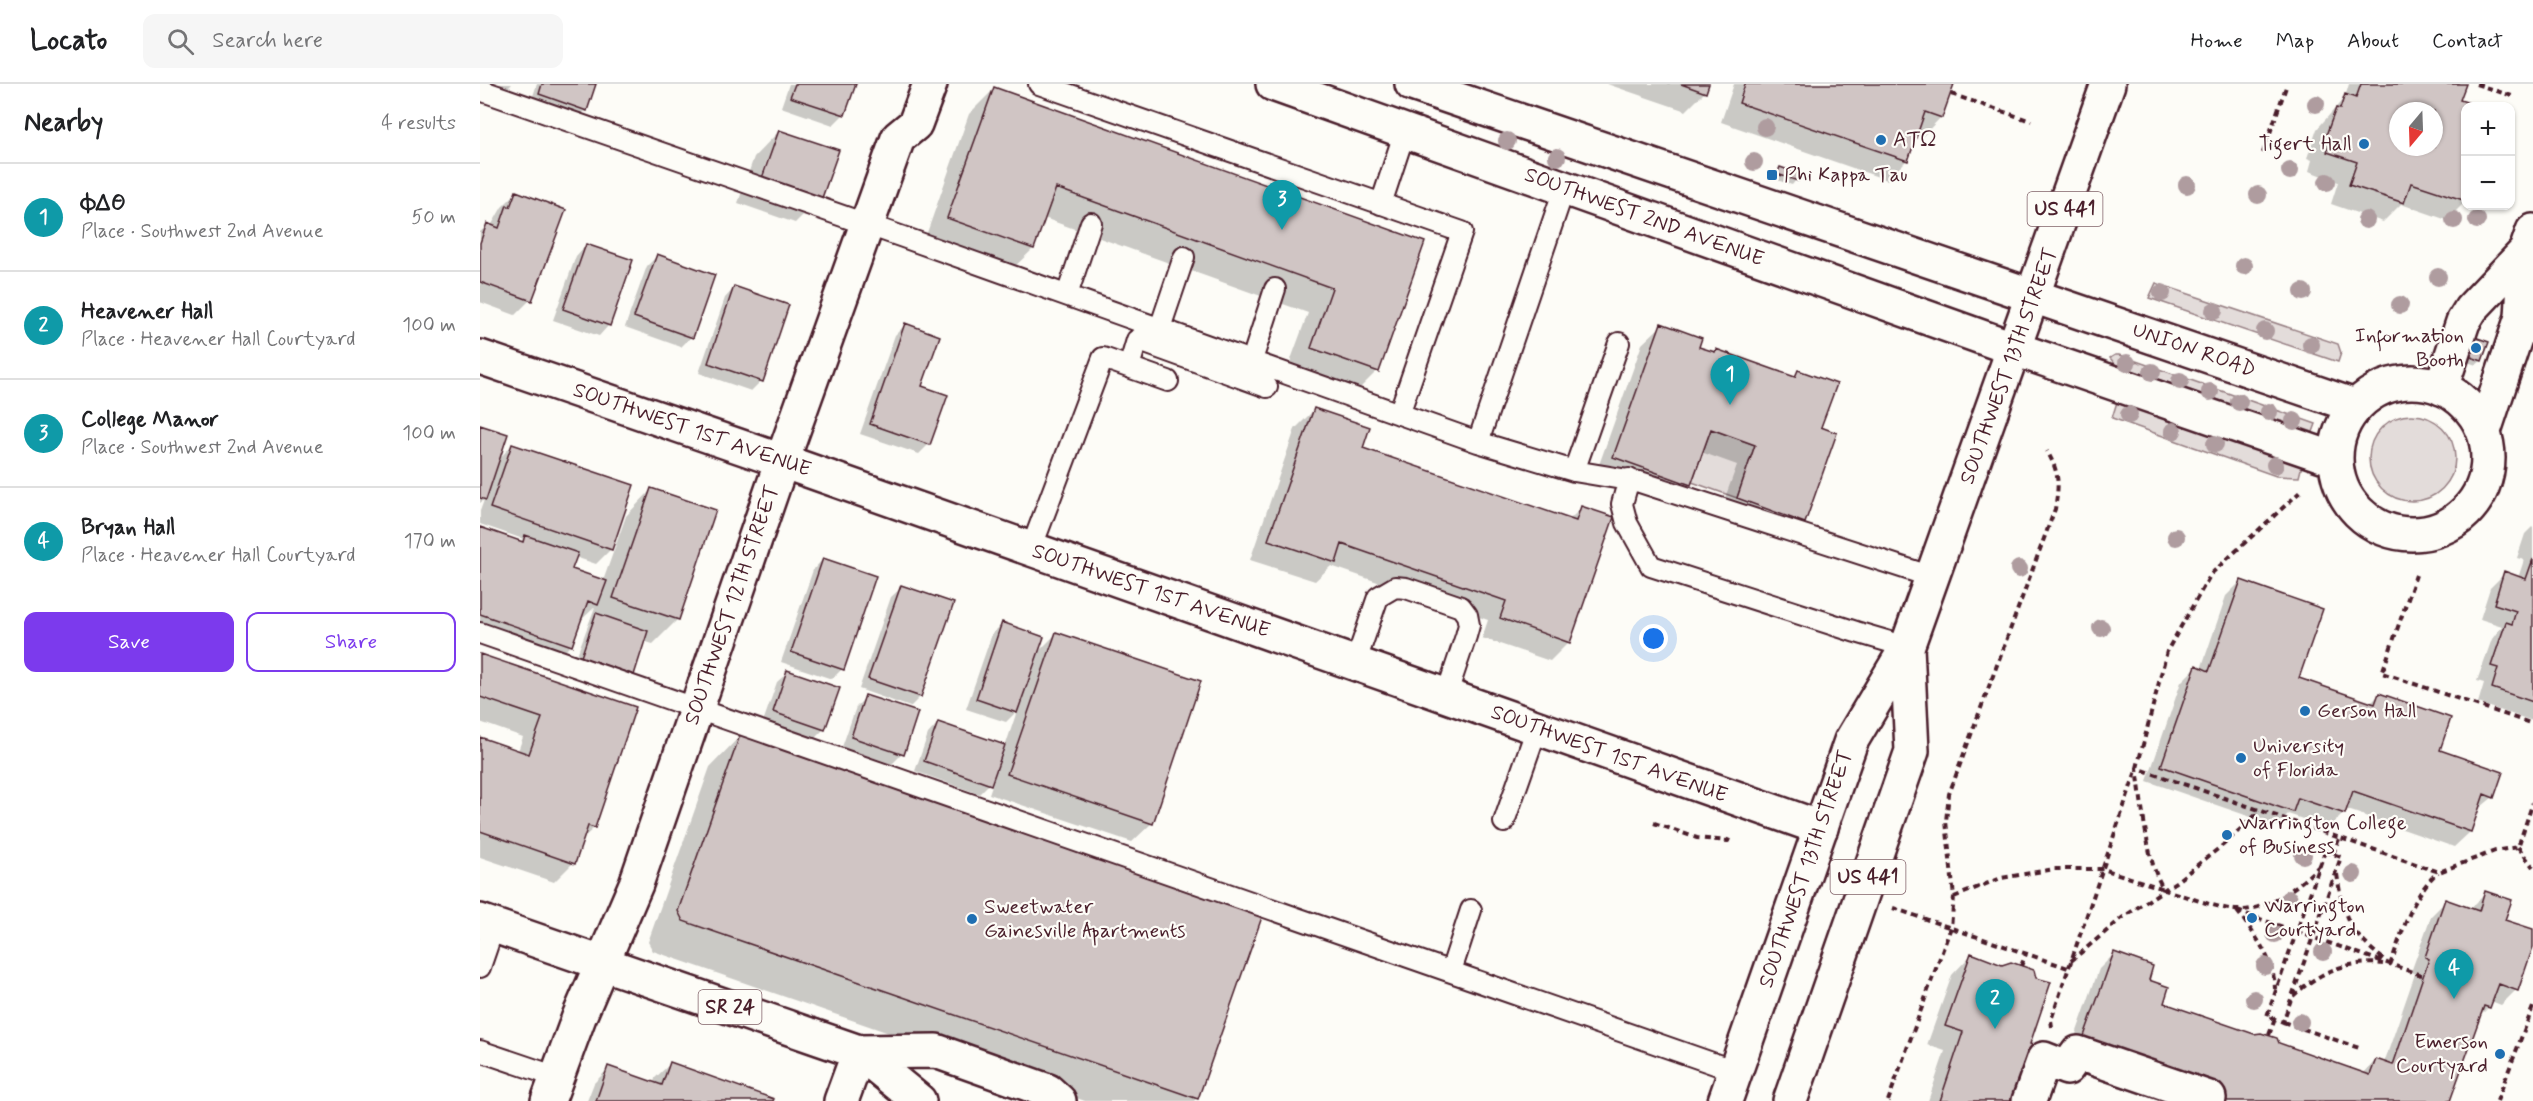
<!DOCTYPE html>
<meta charset="utf-8">
<style>
:root{--surface:#fff;--page:#f6f6f6;--text:#202124;--muted:#757577;--line:#e0e0e0;--accent:#7c3aed}
body{margin:0;font-family:Mynerve,sans-serif;background:var(--page);color:var(--text)}
.controls{position:absolute;right:18px;top:18px;display:grid;overflow:hidden;border-radius:12px;box-shadow:0 2px 4px #0004}
.controls button{width:54px;height:54px;display:grid;place-items:center;padding:0;border:0;border-bottom:2px solid var(--line);background:var(--surface);color:var(--text);font:30px sans-serif}
.compass{position:absolute;left:1909px;top:18px;width:54px;height:54px;border-radius:50%;background:var(--surface);box-shadow:0 2px 4px #0004;rotate:199deg}
.you{position:absolute;left:1174px;top:555px;width:21px;height:21px;margin:-15px;border:4px solid #fff;border-radius:50%;background:#1a73e8;box-shadow:0 0 0 9px #1a73e833}
.badge{display:grid;place-items:center;width:39px;height:39px;border-radius:50%;background:var(--accent);color:#fff;font-size:20px;font-weight:700}
.pin{position:absolute;translate:-50% -50px;filter:drop-shadow(0 2px 3px #0008)}
.pin::after{content:'';position:absolute;top:32px;width:21px;height:18px;background:inherit;clip-path:polygon(0 0,100% 0,50% 100%)}
.list{margin:0;padding:0;list-style:none}
h2{display:flex;justify-content:space-between;align-items:center;height:78px;margin:0;padding:0 24px;font-size:26px}
h2 small{font-size:20px;font-weight:400;color:var(--muted)}
.list li{display:grid;grid-template-columns:39px 1fr auto;gap:18px;align-items:center;box-sizing:border-box;height:108px;padding:0 24px;border-top:2px solid var(--line)}
.list b{display:block;font-size:22px;white-space:nowrap}
.list p{margin:0;font-size:20px;white-space:nowrap;color:var(--muted)}
.list em{font-size:20px;font-style:normal;color:var(--muted)}
.actions{display:flex;gap:12px;padding:18px 24px}
.actions a{flex:1;padding:14px 0;border:2px solid var(--accent);border-radius:12px;text-align:center;font-size:21px;color:var(--accent)}
.actions .main{background:var(--accent);color:#fff}
.icon{flex:none;width:33px;height:33px;fill:none;stroke:currentColor;stroke-width:2;stroke-linecap:round;stroke-linejoin:round}
.map{position:relative;flex:none;width:2053px;height:1017px;overflow:hidden}
header{display:flex;align-items:center;gap:36px;box-sizing:border-box;height:84px;padding:0 30px;background:var(--surface);border-bottom:2px solid var(--line)}
header strong{font-size:28px}
nav{display:flex;gap:33px;margin-inline-start:auto;font-size:21px}
.search{width:420px;height:54px;background:var(--page);display:flex;align-items:center;gap:15px;box-sizing:border-box;padding:0 21px;border-radius:12px;color:var(--muted);font-size:22px}
main{display:flex}
aside{flex:1;background:var(--surface)}
.map>svg:first-child{display:block}
</style>
<header>
<strong>Locato</strong>
<div class="search"><svg class="icon" aria-label="search" viewBox="0 0 24 24"><circle cx="10" cy="10" r="6"/><path d="M15 15l6 6"/></svg>Search here</div>
<nav><a>Home</a><a>Map</a><a>About</a><a>Contact</a></nav>
</header>
<main>
<aside>
<h2>Nearby<small>4 results</small></h2>
<ul class="list">
<li><span class="badge" style="background:#0f9aa8">1</span><div><b>ΦΔΘ</b><p>Place · Southwest 2nd Avenue</p></div><em>50 m</em></li>
<li><span class="badge" style="background:#0f9aa8">2</span><div><b>Heavener Hall</b><p>Place · Heavener Hall Courtyard</p></div><em>100 m</em></li>
<li><span class="badge" style="background:#0f9aa8">3</span><div><b>College Manor</b><p>Place · Southwest 2nd Avenue</p></div><em>100 m</em></li>
<li><span class="badge" style="background:#0f9aa8">4</span><div><b>Bryan Hall</b><p>Place · Heavener Hall Courtyard</p></div><em>170 m</em></li>
</ul>
<div class="actions"><a class="main">Save</a><a>Share</a></div>
</aside>
<div class="map">
<svg width="2053" height="1017" viewBox="0 0 2053 1017">
<rect width="100%" height="100%" fill="#fdfcf7"/>
<filter id="ink" filterUnits="userSpaceOnUse"><feTurbulence type="fractalNoise" baseFrequency=".0167" numOctaves="2"/><feDisplacementMap in="SourceGraphic" scale="12" xChannelSelector="R" yChannelSelector="G"/><feConvolveMatrix kernelMatrix="1 2 1 2 8 2 1 2 1" color-interpolation-filters="sRGB"/></filter>
<g filter="url(#ink)">
<!-- green -->
<path fill="#e3dcda" stroke="#967e82" stroke-width="1.5" d="M1676 199 1858 260 1861 269 1858 278 1669 214Z
M1635 271H1639L1836 340 1833 348 1636 281 1630 274Z
M1637 318 1822 381 1819 393 1796 392 1632 334Z
M1889 374a43 43 0 1 1 86 0a43 43 0 1 1-86 0Z
M1231 345 1275 361 1257 414 1212 398Z"/>
<!-- shadow -->
<path fill="#0003" fill-rule="evenodd" d="M0 0H32L12 21 0 17Z
M57 0H115L106 26 96 37 50 21Z
M309 0H374L364 30 353 41 301 23Z
M1127 0H1228L1225 8 1206 27Z
M1254 0H1473L1461 33 1442 53 1436 50 1427 76 1407 96 1241 38Z
M1869 0H1984L1979 17 1995 22H1986V117L1967 136 1921 120 1903 138 1851 120 1858 98 1829 87 1832 76 1827 74 1837 45 1865 13ZM1918 27H1954V63H1918Z
M514 5 944 159 897 287 872 312 806 289 828 229 564 134 553 165 527 190 443 160 489 30Z
M299 47 341 113 315 139 258 119 274 73ZM287 76H290L281 101 279 100Z
M1300 85 1316 96 1312 101 1294 95Z
M37 108 50 216 35 231 0 218V148L8 141 11 142 22 123Z
M106 161 129 241 119 252 73 236 96 172Z
M177 172 211 253 201 263 145 243 167 182Z
M255 203 281 297 271 307 219 289 245 214Z
M425 241 441 303 449 360 439 370 380 350 415 251Z
M1182 241 1217 264 1312 294 1318 287 1339 344 1323 438 1304 457 1238 433 1257 381 1221 368 1210 400 1190 419 1115 392 1162 260Z
M2007 259 2001 277 1996 281 1979 275Z
M834 326 881 365 1089 436 1102 423 1089 558 1070 577 1002 554 1008 536 851 482 835 497 770 476 815 345Z
M0 342 18 376 32 361 131 465 116 480 95 473 90 486 123 497 146 432 171 406 198 535 173 560 163 557 152 590 142 600 92 584 115 523 99 538 91 561 72 580 0 555V445L40 459 43 455 0 440V427L4 416 0 419Z
M2053 442V637L1998 619 2004 599 1997 597 2012 555 2022 542 2000 535 2010 504 2025 489 2038 494 2044 476 2037 474 2045 450Z
M343 475 362 585 352 595 301 578 333 486Z
M1761 497 1817 595 1890 620 1899 611 1958 667 2013 713 1996 727 1990 748 1974 763 1865 725 1864 729 1849 744 1808 730 1797 742 1667 697 1701 598 1716 583 1721 585 1746 512Z
M422 503 440 613 430 623 379 605 411 513Z
M522 540 556 570 576 550 672 739 652 758 509 710 514 695 499 710 435 687 448 650 458 639 525 663 537 627 526 638 486 625 512 550Z
M0 571 154 624 114 744 101 756 93 779 74 798 0 773V654L38 667 43 653 0 638Z
M308 588 344 645 334 655 283 638 297 598Z
M386 613 422 670 412 680 362 663 376 623Z
M260 652 780 834 716 1015 714 1017H605L173 867 168 858 230 683Z
M2006 809 2023 837 2053 847V858L2036 906 2021 921 2011 917 2009 923 1997 935 1969 1017H1679L1584 984 1619 885 1634 870 1667 897 1682 919 1883 990 1896 976 1904 979 1935 890 1931 888 1951 832 1966 817 1990 825Z
M1491 871 1548 961V1017H1448L1465 967 1447 961 1472 891Z
M191 979 291 1017H107L114 999 129 984 174 1000 175 994Z"/>
<!-- building -->
<path fill="#d0c5c4" stroke="#4a1f2b" stroke-width="1.5" fill-rule="evenodd" d="M62 0H116L107 27 59 10Z
M315 0H376L365 31 310 13Z
M1201 0H1229L1226 9Z
M1265 0H1474L1462 34 1445 28 1428 77 1259 19Z
M1881 0H1986L1980 16 2000 22H1986V117L1931 99 1924 119 1869 101 1877 78 1847 68 1851 56 1845 54 1856 24 1860 25 1865 10 1876 14ZM1918 27H1954V63H1918Z
M514 3 945 158 899 288 831 264 852 204 576 104 554 165 467 134Z
M299 46 359 66 342 114 282 94Z
M1300 83 1320 90 1318 97 1297 90Z
M36 107 86 126 52 217 0 198V159L7 139 19 144 27 121 30 123Z
M106 160 153 176 130 242 83 225Z
M177 170 235 191 213 254 154 233Z
M254 202 309 221 283 298 228 279Z
M425 239 460 252 442 302 468 311 450 361 390 340Z
M1181 239 1222 254 1219 263 1235 268 1236 265 1315 293 1318 286 1357 300 1341 343 1357 349 1325 439 1257 414 1275 361 1231 345 1211 401 1133 373Z
M1989 251 2009 258 2002 277 1983 270Z
M834 324 890 343 883 364 1096 437 1101 422 1134 433 1090 559 1020 534 1026 517 862 460 856 479 788 456Z
M0 341 28 350 6 416 0 414Z
M32 360 154 401 132 466 10 424Z
M171 404 236 426 199 536 133 514Z
M0 443 43 458 45 451 98 469 92 485 127 497 118 521 108 517 92 562 0 530Z
M343 474 396 492 364 586 311 568Z
M2053 475V618L2012 604 2018 584 2011 582 2026 538 2032 540 2036 527 2014 520 2024 487 2046 495Z
M1761 496 1843 525 1819 594 1895 620 1899 609 1971 634 1960 666 2023 688 2014 714 2004 710 1991 748 1873 707 1865 730 1818 714 1813 728 1681 682 1716 581 1729 587Z
M421 501 474 519 441 613 388 595Z
M116 529 168 547 154 591 101 573Z
M522 538 564 553 537 629 496 615Z
M576 548 721 597 673 740 527 690Z
M0 570 156 623 115 744 108 742 95 780 0 747V653L49 670 62 634 0 613Z
M307 586 360 604 345 646 293 628Z
M385 611 438 628 424 671 371 653Z
M458 638 525 661 511 701 444 677Z
M260 651 782 833 718 1015 203 837 198 827Z
M2005 807 2032 816 2025 836 2053 845V863L2038 907 2019 900 2010 924 2004 922 1970 1017H1728L1598 969 1634 868 1673 882 1669 896 1689 903 1684 919 1774 950 1781 949 1797 954 1799 959 1890 991 1896 975 1913 981 1949 875 1945 873 1965 815 1999 827Z
M1491 869 1522 881 1531 878 1554 886 1556 894 1571 898 1550 960 1567 965 1549 1017H1460L1483 948 1465 942Z
M190 978 294 1015 293 1017H116L128 982 182 1001Z"/>
<g fill="none" stroke-linecap="round" stroke-linejoin="round">
<!-- lane casing -->
<g stroke="#4a1f2b" stroke-width="24">
<path id="lane" d="M559 0 982 148 919 330
M0 6 423 153 998 358 1094 387 1160 398 1452 493
M901 120 925 47
M587 211 611 139
M680 244 704 173
M772 276 795 205
M649 283 657 256 787 303
M998 358 1084 105
M1094 387 1139 259
M1149 395 1142 420 1147 439 1171 482 1376 548 1427 563
M551 465 623 274 688 297
M0 549 1255 987
M875 580 898 513 915 503 926 504 981 523 987 531 989 541 986 552 966 612
M1024 738 1057 644
M0 883 14 842
M971 887 991 826
M0 967 77 993"/>
</g>
<!-- street casing -->
<g stroke="#4a1f2b" stroke-width="38">
<path id="street" d="M1553 212 1875 322
M1535 265 1854 375
M0 273 302 377 1341 744
M1856 374a76 76 0 1 1 152 0a76 76 0 1 1-152 0Z
M1961 304 1983 238 1991 225 2046 167
M2004 347 2042 233 2046 167 2053 147
M68 1017 99 933 156 800 302 377 418 54 435 40 450 0
M361 1017 379 968
M1549 1017 1564 975 1587 984 1598 969 1729 1014 1728 1017"/>
</g>
<!-- secondary casing -->
<g stroke="#4a1f2b" stroke-width="38">
<path id="secondary" d="M793 0 1535 265
M932 0 1553 212"/>
</g>
<!-- primary casing -->
<g stroke="#4a1f2b" stroke-width="38">
<path id="primary" d="M0 837 379 968 456 967 568 1007 579 1017
M379 968 439 1017
M1245 1017 1371 657 1427 563 1628 0
M1310 1017 1432 667 1427 563"/>
</g>
<!-- path -->
<path stroke="#4a1f2b" stroke-width="4" stroke-dasharray="6 4.5" stroke-linecap="butt" d="M1996 0 2035 13
M1471 10 1551 37
M1783 69 1807 0
M1936 491 1902 589 2053 640
M1174 739 1217 754 1248 757 1250 752
M2038 763 2053 783
M1845 767 1861 773 1803 938 1787 932Z
M1853 770 1859 755
M1840 781C1820 801 1787 828 1756 826 1740 825 1703 811 1685 806 1667 786 1661 712 1657 684L1959 788 2015 767 2038 763 2053 718
M1857 790C1864 837 1869 848 1907 878
M1474 813 1521 794 1574 785H1623L1684 805
M1413 824 1588 884
M1757 827 1944 892
M1757 827C1775 851 1794 875 1795 905
M1591 877 1642 834 1697 797 1743 761 1780 727
M1910 881C1923 848 1931 812 1958 788
M1541 882 1546 870
M1813 912C1839 888 1867 876 1903 880
M1803 938 1882 965
M1572 943 1571 936 1657 684 1687 567 1731 490 1821 407
M1789 951 1795 935
M1408 1017 1471 843 1474 813 1466 737 1469 710 1575 425C1579 400 1580 390 1567 367
M2017 1017 2053 923"/>
<!-- lane -->
<use href="#lane" stroke="#fdfcf7" stroke-width="20"/>
<!-- street -->
<use href="#street" stroke="#fdfcf7" stroke-width="33"/>
<!-- secondary -->
<use href="#secondary" stroke="#fdfcf7" stroke-width="33"/>
<!-- primary -->
<use href="#primary" stroke="#fdfcf7" stroke-width="33"/>
</g>
<!-- trees -->
<g fill="#af9c9f">
<circle cx="1836" cy="20" r="9"/>
<circle cx="1285" cy="43" r="9"/>
<circle cx="1027" cy="57" r="9"/>
<circle cx="1077" cy="73" r="9"/>
<circle cx="1274" cy="78" r="9"/>
<circle cx="1810" cy="87" r="9"/>
<circle cx="1847" cy="98" r="9"/>
<circle cx="1707" cy="101" r="9"/>
<circle cx="1778" cy="111" r="9"/>
<circle cx="1886" cy="136" r="9"/>
<circle cx="1974" cy="136" r="9"/>
<circle cx="1997" cy="136" r="9"/>
<circle cx="1764" cy="182" r="9"/>
<circle cx="1958" cy="193" r="9"/>
<circle cx="1823" cy="208" r="9"/>
<circle cx="1682" cy="209" r="9"/>
<circle cx="1920" cy="221" r="9"/>
<circle cx="1734" cy="227" r="9"/>
<circle cx="1785" cy="247" r="9"/>
<circle cx="1831" cy="261" r="9"/>
<circle cx="1647" cy="279" r="9"/>
<circle cx="1672" cy="288" r="9"/>
<circle cx="1700" cy="297" r="9"/>
<circle cx="1730" cy="308" r="9"/>
<circle cx="1759" cy="318" r="9"/>
<circle cx="1789" cy="328" r="9"/>
<circle cx="1649" cy="331" r="9"/>
<circle cx="1814" cy="337" r="9"/>
<circle cx="1693" cy="347" r="9"/>
<circle cx="1735" cy="360" r="9"/>
<circle cx="1795" cy="381" r="9"/>
<circle cx="1696" cy="453" r="9"/>
<circle cx="1539" cy="485" r="9"/>
<circle cx="1621" cy="544" r="9"/>
<circle cx="1823" cy="771" r="9"/>
<circle cx="1873" cy="790" r="9"/>
<circle cx="1809" cy="815" r="9"/>
<circle cx="1795" cy="850" r="9"/>
<circle cx="1843" cy="868" r="9"/>
<circle cx="1785" cy="882" r="9"/>
<circle cx="1774" cy="915" r="9"/>
<circle cx="1820" cy="938" r="9"/>
</g>
</g>
<!-- markers -->
<g fill="#1f6fb2" stroke="#fdfcf7" stroke-width="2">
<circle cx="1401" cy="56" r="6"/>
<circle cx="1884" cy="60" r="6"/>
<rect x="1286" y="85" width="12" height="12" rx="3"/>
<circle cx="1996" cy="264" r="6"/>
<circle cx="1825" cy="627" r="6"/>
<circle cx="1761" cy="674" r="6"/>
<circle cx="1747" cy="751" r="6"/>
<circle cx="1772" cy="834" r="6"/>
<circle cx="492" cy="835" r="6"/>
<circle cx="2020" cy="970" r="6"/>
</g>
<g text-anchor="middle" dominant-baseline="central" stroke-width="4.5" stroke-linejoin="round" paint-order="stroke">
<!-- shield labels -->
<g fill="#fdfcf7" stroke="#806168" stroke-width="1.5">
<rect x="1547.5" y="108" width="75" height="34" rx="4.5"/>
<rect x="1350.5" y="776" width="75" height="34" rx="4.5"/>
<rect x="218.5" y="906" width="63" height="34" rx="4.5"/>
</g>
<g font-size="20" font-weight="bold" fill="#4a1f2b">
<text x="1585" y="125">US 441</text>
<text x="1388" y="793">US 441</text>
<text x="250" y="923">SR 24</text>
</g>
<!-- poi labels -->
<g font-size="21" fill="#4a1f2b" stroke="#fdfcf7" text-anchor="start">
<text x="1413" y="56">ΑΤΩ</text>
<text x="1872" y="60" text-anchor="end">Tigert Hall</text>
<text x="1304" y="91">Phi Kappa Tau</text>
<text x="1984" y="252" text-anchor="end">Information<tspan x="1984" dy="24">Booth</tspan></text>
<text x="1837" y="627">Gerson Hall</text>
<text x="1773" y="662">University<tspan x="1773" dy="24">of Florida</tspan></text>
<text x="1759" y="739">Warrington College<tspan x="1759" dy="24">of Business</tspan></text>
<text x="1784" y="822">Warrington<tspan x="1784" dy="24">Courtyard</tspan></text>
<text x="504" y="823">Sweetwater<tspan x="504" dy="24">Gainesville Apartments</tspan></text>
<text x="2008" y="958" text-anchor="end">Emerson<tspan x="2008" dy="24">Courtyard</tspan></text>
</g>
<!-- street labels -->
<g font-size="21" fill="#4a1f2b" stroke="#fdfcf7">
<text transform="translate(1164 133) rotate(20)">SOUTHWEST 2ND AVENUE</text>
<text transform="translate(1714 266) rotate(19)">UNION ROAD</text>
<text transform="translate(1529 282) rotate(-70)">SOUTHWEST 13TH STREET</text>
<text transform="translate(212 346) rotate(19)">SOUTHWEST 1ST AVENUE</text>
<text transform="translate(671 507) rotate(19)">SOUTHWEST 1ST AVENUE</text>
<text transform="translate(252 521) rotate(-71)">SOUTHWEST 12TH STREET</text>
<text transform="translate(1129 670) rotate(20)">SOUTHWEST 1ST AVENUE</text>
<text transform="translate(1326 785) rotate(-71)">SOUTHWEST 13TH STREET</text>
</g>
</g>
</svg>
<div class="controls">
<button>+</button>
<button>−</button>
</div>
<svg class="compass" viewBox="-18 -18 36 36"><path d="M0-13l5 13h-10z" fill="#e53935"/><path d="M0 13l5-13h-10z" fill="#757577"/></svg>
<div class="you"></div>
<div class="pin badge" style="left:1250px;top:321px;background:#0f9aa8">1</div>
<div class="pin badge" style="left:1515px;top:945px;background:#0f9aa8">2</div>
<div class="pin badge" style="left:802px;top:146px;background:#0f9aa8">3</div>
<div class="pin badge" style="left:1974px;top:915px;background:#0f9aa8">4</div>
</div>
</main>
